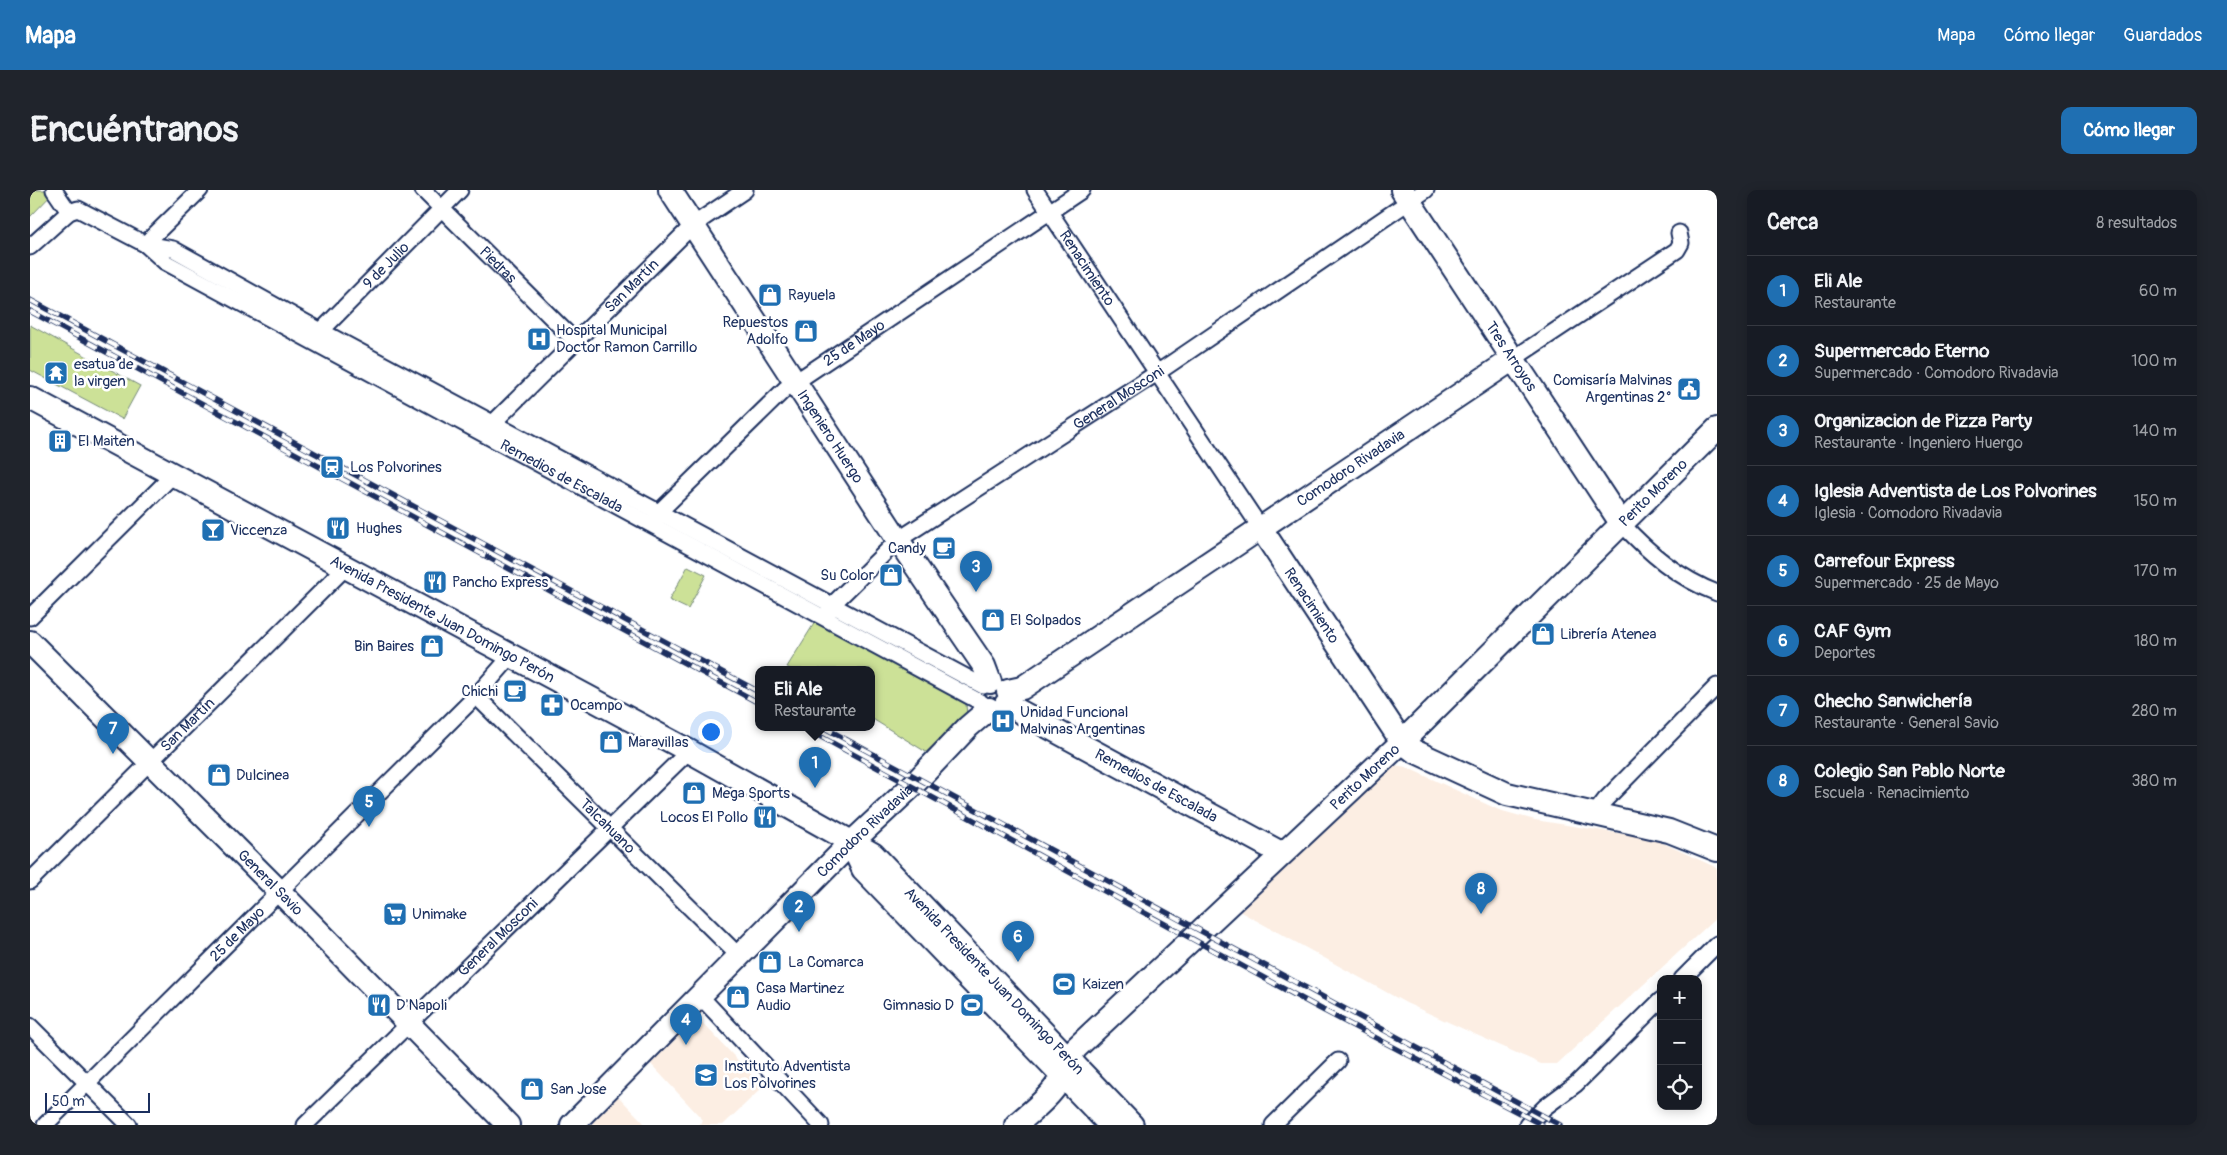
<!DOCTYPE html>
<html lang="es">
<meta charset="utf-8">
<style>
:root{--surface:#171b24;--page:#20242c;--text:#f1f3f6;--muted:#9ea1a6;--line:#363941;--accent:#1f6fb2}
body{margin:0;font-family:Pangolin,sans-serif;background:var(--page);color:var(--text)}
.controls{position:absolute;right:15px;bottom:15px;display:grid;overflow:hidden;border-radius:10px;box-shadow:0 2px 12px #0003}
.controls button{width:45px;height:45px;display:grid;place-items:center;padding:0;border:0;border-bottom:1px solid var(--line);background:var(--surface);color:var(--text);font:25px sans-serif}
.scale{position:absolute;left:15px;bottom:12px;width:105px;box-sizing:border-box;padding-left:5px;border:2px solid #1b2f5e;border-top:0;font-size:14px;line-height:18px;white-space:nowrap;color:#1b2f5e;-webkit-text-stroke:4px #fff;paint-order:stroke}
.you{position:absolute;left:680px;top:541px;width:18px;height:18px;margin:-12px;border:4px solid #fff;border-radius:50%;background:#1a73e8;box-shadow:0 0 0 8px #1a73e833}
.badge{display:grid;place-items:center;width:32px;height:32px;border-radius:50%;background:var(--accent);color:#fff;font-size:16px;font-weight:700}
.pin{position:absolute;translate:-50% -41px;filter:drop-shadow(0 1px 2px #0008)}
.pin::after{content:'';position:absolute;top:26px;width:18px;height:15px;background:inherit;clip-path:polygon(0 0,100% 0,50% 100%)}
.popup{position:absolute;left:725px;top:476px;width:120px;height:65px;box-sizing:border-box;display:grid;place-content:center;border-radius:10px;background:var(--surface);filter:drop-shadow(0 1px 4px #0005);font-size:16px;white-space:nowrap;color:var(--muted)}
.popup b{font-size:19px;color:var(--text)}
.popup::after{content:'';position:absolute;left:50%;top:100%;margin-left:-10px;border:10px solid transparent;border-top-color:var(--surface)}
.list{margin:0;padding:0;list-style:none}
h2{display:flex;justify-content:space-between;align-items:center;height:65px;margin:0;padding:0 20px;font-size:21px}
h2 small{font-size:16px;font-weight:400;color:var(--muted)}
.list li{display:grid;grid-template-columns:32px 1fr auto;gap:15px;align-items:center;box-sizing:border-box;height:70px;padding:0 20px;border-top:1px solid var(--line)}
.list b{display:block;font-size:19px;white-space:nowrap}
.list p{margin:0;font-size:16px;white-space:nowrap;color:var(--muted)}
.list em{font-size:16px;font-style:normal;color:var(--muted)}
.icon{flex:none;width:28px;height:28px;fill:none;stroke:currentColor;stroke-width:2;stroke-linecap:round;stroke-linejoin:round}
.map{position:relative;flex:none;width:1687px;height:935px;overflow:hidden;border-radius:10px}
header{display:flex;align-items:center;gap:30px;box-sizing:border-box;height:70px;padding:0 25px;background:var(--accent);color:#fff}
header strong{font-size:24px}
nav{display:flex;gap:28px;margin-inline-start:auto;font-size:18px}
.intro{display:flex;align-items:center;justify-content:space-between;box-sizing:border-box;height:120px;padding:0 30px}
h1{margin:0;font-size:35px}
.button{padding:12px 22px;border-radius:10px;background:var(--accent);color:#fff;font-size:18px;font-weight:700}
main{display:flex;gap:30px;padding:0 30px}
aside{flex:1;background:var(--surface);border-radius:10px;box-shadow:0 2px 12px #0003}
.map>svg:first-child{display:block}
</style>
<header>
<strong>Mapa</strong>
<nav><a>Mapa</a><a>Cómo llegar</a><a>Guardados</a></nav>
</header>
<div class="intro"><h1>Encuéntranos</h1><a class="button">Cómo llegar</a></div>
<main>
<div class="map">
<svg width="1687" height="935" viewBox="0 0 1687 935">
<rect width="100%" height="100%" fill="#fff"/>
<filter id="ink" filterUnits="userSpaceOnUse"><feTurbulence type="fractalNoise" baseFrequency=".02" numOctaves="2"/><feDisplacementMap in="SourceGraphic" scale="10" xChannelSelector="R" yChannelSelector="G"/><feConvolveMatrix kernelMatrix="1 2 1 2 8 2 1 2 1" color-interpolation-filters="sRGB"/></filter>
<g filter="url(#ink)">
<!-- built -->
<path fill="#fceee3" d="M1365 575 1376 577 1469 620 1505 630 1612 647 1628 651 1683 676 1687 679V727L1527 874H1511L1376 813 1209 721Z
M668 828 733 897 693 935H669L673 930 620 873Z
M585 903 616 935H551Z"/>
<!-- green -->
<path fill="#cce197" stroke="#74887a" d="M0 0H26L0 27Z
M0 135 110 196 92 229 0 180Z
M658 376 676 385 658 419 639 410Z
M785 432 936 514 937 525 896 562 841 528V479H761L757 477Z"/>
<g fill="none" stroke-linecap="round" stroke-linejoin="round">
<!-- street casing -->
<g stroke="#1b2f5e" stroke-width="19">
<g id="street">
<path d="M24 0 39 22"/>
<path id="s1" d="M393 0 544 150"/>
<path id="s2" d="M1005 0 1230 337"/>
<path d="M115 54 143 59 291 141 953 496"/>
<path d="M115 54 170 0"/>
<path id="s3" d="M0 57 39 22 48 19 115 54 135 72 952 513"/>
<path id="s4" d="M286 148 291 141 430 0"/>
<path d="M1483 169 1647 60 1651 53 1649 43"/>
<path id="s5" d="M459 241 463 233 663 35 715 0"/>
<path id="s6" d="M625 331 629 322 755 199 1052 0"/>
<path d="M1591 333C1619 363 1648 388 1687 403"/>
<path id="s7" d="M798 424 801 416 868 350 1127 183 1396 0"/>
<path d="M0 427 144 284"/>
<path id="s8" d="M446 506 710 767"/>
<path d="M1565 623 1575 610 1687 496"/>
<path id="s9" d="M0 691 316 377"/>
<path d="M1652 789 1687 754"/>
<path d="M670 806 791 935"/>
<path d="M0 836 99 935"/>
<path id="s10" d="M15 935 446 506 482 465"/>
<path id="s11" d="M275 935 659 561"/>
<path d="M1243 935 1308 871"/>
<path d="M1497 935 1515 917 1546 894 1631 810"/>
</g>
</g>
<!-- secondary casing -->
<g stroke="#1b2f5e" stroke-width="26">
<g id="secondary">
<path id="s12" d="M640 0 868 350 954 476 960 492"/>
<path id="s13" d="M1372 0 1591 333"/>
<path id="s14" d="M0 208 659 561 843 664 1102 935"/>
<path id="s15" d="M1230 337 1372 552 1384 561 1477 604 1639 641 1687 660"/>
<path id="s16" d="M0 452 250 702 478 935"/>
<path id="s17" d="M978 501 992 498 1483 169"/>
<path id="s18" d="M976 514 1251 663"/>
<path d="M821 653 833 679 1080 935"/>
<path id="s19" d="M542 935 821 653 882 596 938 537 959 519"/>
<path id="s20" d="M986 935C999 923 1016 911 1026 896 1034 884 1037 870 1046 858L1372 552 1687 239"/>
</g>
</g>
<!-- street -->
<use href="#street" stroke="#fff" stroke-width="15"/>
<!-- secondary -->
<use href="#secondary" stroke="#fff" stroke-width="22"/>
<!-- rail casing -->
<g stroke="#1b2f5e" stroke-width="5.5">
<path id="rail" d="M0 110 729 502
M0 121 729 513
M773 537 1289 818 1512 935
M793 537 1530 935"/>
</g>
<!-- rail -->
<use href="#rail" stroke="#fff" stroke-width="4" stroke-dasharray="11" stroke-linecap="butt"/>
</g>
</g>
<!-- icons -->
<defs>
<g id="shop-square" transform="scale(1.25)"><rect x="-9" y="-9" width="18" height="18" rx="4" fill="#1f6fb2" stroke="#fff"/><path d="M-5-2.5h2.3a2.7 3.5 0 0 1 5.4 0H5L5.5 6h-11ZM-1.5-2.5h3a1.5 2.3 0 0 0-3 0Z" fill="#fff"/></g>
<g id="hospital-square" transform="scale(1.25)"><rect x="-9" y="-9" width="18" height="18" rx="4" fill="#1f6fb2" stroke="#fff"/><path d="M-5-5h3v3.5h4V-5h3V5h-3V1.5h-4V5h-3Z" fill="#fff"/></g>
<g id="temple-square" transform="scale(1.25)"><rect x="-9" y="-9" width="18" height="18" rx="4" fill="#1f6fb2" stroke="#fff"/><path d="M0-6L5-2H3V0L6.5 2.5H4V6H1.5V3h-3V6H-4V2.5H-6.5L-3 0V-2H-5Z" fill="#fff"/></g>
<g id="civic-square" transform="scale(1.25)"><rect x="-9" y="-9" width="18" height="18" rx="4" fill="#1f6fb2" stroke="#fff"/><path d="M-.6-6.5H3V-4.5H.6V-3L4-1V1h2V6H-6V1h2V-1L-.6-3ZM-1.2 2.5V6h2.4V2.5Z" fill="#fff"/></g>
<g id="building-square" transform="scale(1.25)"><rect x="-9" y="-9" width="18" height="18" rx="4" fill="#1f6fb2" stroke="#fff"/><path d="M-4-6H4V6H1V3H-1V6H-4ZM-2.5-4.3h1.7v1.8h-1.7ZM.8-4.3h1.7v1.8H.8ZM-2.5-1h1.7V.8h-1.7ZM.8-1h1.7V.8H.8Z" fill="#fff"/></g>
<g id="station-square" transform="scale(1.25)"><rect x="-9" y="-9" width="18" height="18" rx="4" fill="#1f6fb2" stroke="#fff"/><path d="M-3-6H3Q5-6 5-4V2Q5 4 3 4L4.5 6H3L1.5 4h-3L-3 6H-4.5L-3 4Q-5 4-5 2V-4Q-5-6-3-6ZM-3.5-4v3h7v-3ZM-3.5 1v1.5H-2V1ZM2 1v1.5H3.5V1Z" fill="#fff"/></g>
<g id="restaurant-square" transform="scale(1.25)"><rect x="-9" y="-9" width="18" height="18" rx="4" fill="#1f6fb2" stroke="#fff"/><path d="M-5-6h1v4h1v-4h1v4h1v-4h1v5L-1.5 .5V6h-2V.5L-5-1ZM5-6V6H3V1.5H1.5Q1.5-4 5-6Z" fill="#fff"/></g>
<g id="bar-square" transform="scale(1.25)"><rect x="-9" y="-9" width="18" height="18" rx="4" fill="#1f6fb2" stroke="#fff"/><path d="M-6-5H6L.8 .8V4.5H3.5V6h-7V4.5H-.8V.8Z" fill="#fff"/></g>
<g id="cafe-square" transform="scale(1.25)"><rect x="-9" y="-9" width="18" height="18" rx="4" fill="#1f6fb2" stroke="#fff"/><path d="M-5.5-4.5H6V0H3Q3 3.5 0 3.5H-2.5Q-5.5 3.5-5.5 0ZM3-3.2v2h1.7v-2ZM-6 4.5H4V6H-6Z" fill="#fff"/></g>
<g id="pharmacy-square" transform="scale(1.25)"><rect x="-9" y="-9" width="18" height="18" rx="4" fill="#1f6fb2" stroke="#fff"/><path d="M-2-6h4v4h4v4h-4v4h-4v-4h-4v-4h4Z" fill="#fff"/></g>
<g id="supermarket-square" transform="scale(1.25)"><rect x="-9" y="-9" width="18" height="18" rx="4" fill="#1f6fb2" stroke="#fff"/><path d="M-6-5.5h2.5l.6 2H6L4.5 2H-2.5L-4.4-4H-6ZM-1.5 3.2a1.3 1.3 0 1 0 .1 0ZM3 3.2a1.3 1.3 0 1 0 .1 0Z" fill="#fff"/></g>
<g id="stadium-square" transform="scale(1.25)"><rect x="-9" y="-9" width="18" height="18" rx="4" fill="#1f6fb2" stroke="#fff"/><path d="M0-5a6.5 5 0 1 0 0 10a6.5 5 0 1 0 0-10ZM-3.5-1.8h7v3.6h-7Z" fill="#fff"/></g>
<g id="school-square" transform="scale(1.25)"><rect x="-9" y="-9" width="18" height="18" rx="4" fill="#1f6fb2" stroke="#fff"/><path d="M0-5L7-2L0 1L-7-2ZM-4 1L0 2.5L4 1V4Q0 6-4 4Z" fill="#fff"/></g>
</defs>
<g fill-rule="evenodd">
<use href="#shop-square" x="740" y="105"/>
<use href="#shop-square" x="776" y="141"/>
<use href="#hospital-square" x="509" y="149"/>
<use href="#temple-square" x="26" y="183"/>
<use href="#civic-square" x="1659" y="199"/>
<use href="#building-square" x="30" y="251"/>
<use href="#station-square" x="302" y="277"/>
<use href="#restaurant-square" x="308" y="338"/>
<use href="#bar-square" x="183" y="340"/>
<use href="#cafe-square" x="914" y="358"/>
<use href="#shop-square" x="861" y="385"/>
<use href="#restaurant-square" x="405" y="392"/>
<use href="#shop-square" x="963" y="430"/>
<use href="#shop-square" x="1513" y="444"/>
<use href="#shop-square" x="402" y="456"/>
<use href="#cafe-square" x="485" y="501"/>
<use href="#pharmacy-square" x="522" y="515"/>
<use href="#hospital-square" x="973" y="531"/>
<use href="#shop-square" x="581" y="552"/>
<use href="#shop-square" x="189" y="585"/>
<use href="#shop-square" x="664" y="603"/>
<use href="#restaurant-square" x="735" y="627"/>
<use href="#supermarket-square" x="365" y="724"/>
<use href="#shop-square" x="740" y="772"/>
<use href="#stadium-square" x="1034" y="794"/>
<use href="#shop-square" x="708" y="807"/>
<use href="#restaurant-square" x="349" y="815"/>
<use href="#stadium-square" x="942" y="815"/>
<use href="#school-square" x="676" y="885"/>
<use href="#shop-square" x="502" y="899"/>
</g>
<g text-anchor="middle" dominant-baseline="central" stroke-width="5" stroke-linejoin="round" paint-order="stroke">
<!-- street labels -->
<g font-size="15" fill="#1b2f5e" stroke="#fff">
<text stroke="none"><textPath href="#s4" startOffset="101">9 de Julio</textPath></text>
<text stroke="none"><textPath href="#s1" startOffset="106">Piedras</textPath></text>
<text stroke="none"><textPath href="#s2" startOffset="94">Renacimiento</textPath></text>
<text stroke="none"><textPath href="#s5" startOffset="204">San Martín</textPath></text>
<text stroke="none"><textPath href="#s6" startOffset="269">25 de Mayo</textPath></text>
<text stroke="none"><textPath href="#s13" startOffset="199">Tres Arroyos</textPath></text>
<text stroke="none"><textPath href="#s7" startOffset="365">General Mosconi</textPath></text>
<text stroke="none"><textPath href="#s12" startOffset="294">Ingeniero Huergo</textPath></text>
<text stroke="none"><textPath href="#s17" startOffset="410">Comodoro Rivadavia</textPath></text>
<text stroke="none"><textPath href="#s3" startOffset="615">Remedios de Escalada</textPath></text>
<text stroke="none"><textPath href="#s20" startOffset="900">Perito Moreno</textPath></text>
<text stroke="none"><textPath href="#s15" startOffset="94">Renacimiento</textPath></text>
<text stroke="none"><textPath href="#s14" startOffset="468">Avenida Presidente Juan Domingo Perón</textPath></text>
<text stroke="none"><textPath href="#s9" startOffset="222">San Martín</textPath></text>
<text stroke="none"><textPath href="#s20" startOffset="495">Perito Moreno</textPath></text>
<text stroke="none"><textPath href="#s18" startOffset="171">Remedios de Escalada</textPath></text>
<text stroke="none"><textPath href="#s8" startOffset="185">Talcahuano</textPath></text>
<text stroke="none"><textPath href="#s19" startOffset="415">Comodoro Rivadavia</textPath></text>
<text stroke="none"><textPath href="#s16" startOffset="340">General Savio</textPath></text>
<text stroke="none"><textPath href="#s10" startOffset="271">25 de Mayo</textPath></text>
<text stroke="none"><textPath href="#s11" startOffset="269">General Mosconi</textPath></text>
<text stroke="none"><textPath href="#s14" startOffset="1134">Avenida Presidente Juan Domingo Perón</textPath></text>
</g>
<!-- poi labels -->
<g font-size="15" fill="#1b2f5e" stroke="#fff" text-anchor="start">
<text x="758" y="105">Rayuela</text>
<text x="758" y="132" text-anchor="end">Repuestos<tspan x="758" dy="17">Adolfo</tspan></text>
<text x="526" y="140">Hospital Municipal<tspan x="526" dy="17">Doctor Ramon Carrillo</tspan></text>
<text x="44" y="174">esatua de<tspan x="44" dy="17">la virgen</tspan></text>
<text x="1642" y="190" text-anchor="end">Comisaría Malvinas<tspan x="1642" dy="17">Argentinas 2°</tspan></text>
<text x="48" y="251">El Maiten</text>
<text x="320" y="277">Los Polvorines</text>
<text x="326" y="338">Hughes</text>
<text x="200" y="340">Viccenza</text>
<text x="896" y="358" text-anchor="end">Candy</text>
<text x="844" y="385" text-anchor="end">Su Color</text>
<text x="422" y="392">Pancho Express</text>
<text x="980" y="430">El Solpados</text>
<text x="1530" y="444">Librería Atenea</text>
<text x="384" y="456" text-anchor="end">Bin Baires</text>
<text x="468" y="501" text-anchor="end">Chichi</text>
<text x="540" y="515">Ocampo</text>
<text x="990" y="522">Unidad Funcional<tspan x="990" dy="17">Malvinas Argentinas</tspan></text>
<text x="598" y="552">Maravillas</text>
<text x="206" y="585">Dulcinea</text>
<text x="682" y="603">Mega Sports</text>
<text x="718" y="627" text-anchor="end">Locos El Pollo</text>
<text x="382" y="724">Unimake</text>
<text x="758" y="772">La Comarca</text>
<text x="1052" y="794">Kaizen</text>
<text x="726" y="798">Casa Martinez<tspan x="726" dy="17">Audio</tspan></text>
<text x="366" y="815">D'Napoli</text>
<text x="924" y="815" text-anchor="end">Gimnasio D</text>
<text x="694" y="876">Instituto Adventista<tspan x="694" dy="17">Los Polvorines</tspan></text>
<text x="520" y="899">San Jose</text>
</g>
</g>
</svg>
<div class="controls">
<button>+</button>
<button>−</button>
<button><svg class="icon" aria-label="locate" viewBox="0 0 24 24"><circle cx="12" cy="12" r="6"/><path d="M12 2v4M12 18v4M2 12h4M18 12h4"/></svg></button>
</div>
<div class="scale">50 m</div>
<div class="you"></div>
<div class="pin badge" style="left:785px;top:598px">1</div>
<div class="popup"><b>Eli Ale</b>Restaurante</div>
<div class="pin badge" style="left:769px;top:742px">2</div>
<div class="pin badge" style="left:946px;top:402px">3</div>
<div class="pin badge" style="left:656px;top:855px">4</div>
<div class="pin badge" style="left:339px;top:637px">5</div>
<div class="pin badge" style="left:988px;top:772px">6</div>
<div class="pin badge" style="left:83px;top:564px">7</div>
<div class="pin badge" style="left:1451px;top:724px">8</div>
</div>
<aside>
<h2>Cerca<small>8 resultados</small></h2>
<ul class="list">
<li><span class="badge">1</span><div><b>Eli Ale</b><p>Restaurante</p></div><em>60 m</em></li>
<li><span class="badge">2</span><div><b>Supermercado Eterno</b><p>Supermercado · Comodoro Rivadavia</p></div><em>100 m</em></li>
<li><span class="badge">3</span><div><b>Organizacion de Pizza Party</b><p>Restaurante · Ingeniero Huergo</p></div><em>140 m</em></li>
<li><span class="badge">4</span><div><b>Iglesia Adventista de Los Polvorines</b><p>Iglesia · Comodoro Rivadavia</p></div><em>150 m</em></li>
<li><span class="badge">5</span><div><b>Carrefour Express</b><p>Supermercado · 25 de Mayo</p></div><em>170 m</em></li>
<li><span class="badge">6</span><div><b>CAF Gym</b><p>Deportes</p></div><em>180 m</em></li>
<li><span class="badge">7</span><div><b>Checho Sanwichería</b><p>Restaurante · General Savio</p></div><em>280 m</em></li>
<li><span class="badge">8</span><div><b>Colegio San Pablo Norte</b><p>Escuela · Renacimiento</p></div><em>380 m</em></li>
</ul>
</aside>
</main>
